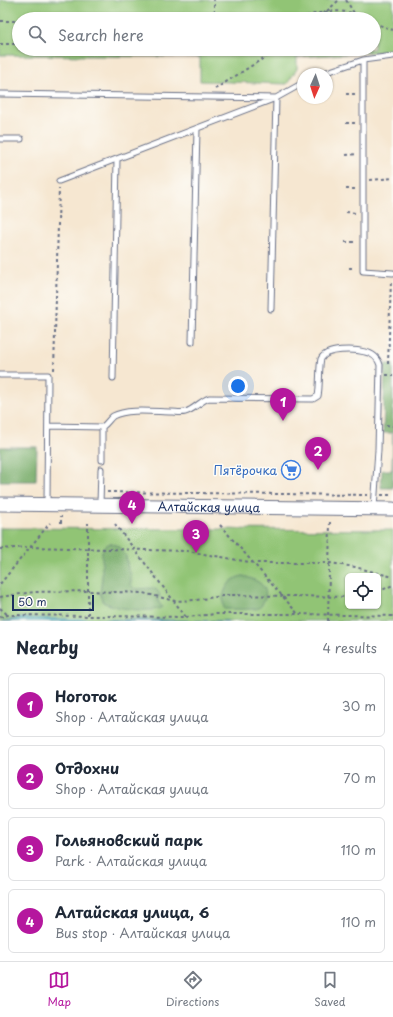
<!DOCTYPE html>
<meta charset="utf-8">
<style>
:root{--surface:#fff;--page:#f6f6f7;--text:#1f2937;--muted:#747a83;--line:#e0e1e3;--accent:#b5179e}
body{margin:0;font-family:"Playpen Sans",sans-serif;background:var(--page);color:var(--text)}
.controls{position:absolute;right:12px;bottom:12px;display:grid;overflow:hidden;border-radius:6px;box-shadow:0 1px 3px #0004}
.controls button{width:36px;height:36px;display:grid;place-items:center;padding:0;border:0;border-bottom:1px solid var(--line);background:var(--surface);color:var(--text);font:20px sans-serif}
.compass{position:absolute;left:297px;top:68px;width:36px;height:36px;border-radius:50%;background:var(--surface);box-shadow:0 1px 3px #0004;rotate:183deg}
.scale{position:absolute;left:12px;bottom:10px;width:82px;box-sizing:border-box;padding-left:4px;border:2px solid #1b2f5e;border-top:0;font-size:11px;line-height:14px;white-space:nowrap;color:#1b2f5e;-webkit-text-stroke:3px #fdfcf7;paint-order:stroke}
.you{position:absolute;left:238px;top:386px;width:14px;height:14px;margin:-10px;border:3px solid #fff;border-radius:50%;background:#1a73e8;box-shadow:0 0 0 6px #1a73e833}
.badge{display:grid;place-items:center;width:26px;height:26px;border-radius:50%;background:var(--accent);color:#fff;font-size:13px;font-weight:700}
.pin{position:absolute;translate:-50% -33px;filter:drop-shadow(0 1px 2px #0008)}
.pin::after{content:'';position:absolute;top:21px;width:14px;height:12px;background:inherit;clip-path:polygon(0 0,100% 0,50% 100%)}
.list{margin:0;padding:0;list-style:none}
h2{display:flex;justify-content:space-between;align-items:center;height:52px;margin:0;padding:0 16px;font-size:17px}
h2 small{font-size:13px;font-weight:400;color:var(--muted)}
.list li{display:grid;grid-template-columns:26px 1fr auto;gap:12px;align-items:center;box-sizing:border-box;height:64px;margin:0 8px 8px;padding:0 8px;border:1px solid var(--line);border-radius:6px}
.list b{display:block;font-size:15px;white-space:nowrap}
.list p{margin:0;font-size:13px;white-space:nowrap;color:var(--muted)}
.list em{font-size:13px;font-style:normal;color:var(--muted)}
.icon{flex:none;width:22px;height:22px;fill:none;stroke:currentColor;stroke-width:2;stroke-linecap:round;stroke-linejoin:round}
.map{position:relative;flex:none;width:393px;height:621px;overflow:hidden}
.search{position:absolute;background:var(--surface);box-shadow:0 1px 3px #0004;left:12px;right:12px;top:12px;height:44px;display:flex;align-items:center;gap:10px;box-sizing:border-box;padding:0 14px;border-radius:22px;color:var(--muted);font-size:15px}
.sheet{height:340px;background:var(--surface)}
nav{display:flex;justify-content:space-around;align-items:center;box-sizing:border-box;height:56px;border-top:1px solid var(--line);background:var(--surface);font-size:11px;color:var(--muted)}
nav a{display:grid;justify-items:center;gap:2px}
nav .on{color:var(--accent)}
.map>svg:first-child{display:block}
</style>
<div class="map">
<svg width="393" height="621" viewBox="0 0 393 621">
<rect width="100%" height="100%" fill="#fdfcf7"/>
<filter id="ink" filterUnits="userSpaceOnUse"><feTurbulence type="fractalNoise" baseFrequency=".025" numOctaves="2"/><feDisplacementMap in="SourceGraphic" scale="8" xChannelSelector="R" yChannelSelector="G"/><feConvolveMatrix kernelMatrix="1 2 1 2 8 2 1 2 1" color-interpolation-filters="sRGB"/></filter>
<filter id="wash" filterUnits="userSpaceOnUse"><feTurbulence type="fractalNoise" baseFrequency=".012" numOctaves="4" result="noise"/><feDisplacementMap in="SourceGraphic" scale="16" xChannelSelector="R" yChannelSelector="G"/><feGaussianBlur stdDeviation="0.9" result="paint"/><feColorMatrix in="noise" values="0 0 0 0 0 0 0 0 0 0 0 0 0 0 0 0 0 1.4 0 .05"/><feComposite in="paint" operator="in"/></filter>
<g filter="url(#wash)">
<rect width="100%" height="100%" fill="#f6e7d1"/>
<!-- green -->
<path fill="#91c475" stroke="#567a6a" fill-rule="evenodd" d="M0 0H393V51L297 57V69L287 84 200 81V57L0 55ZM19 19H374V49H19Z
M0 528 393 530V621H0ZM348 576H378V606H348Z"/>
<!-- forest -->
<path fill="#74aa66" stroke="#486c62" d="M385 364H393V433H383Z
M393 434V488H381L382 470H392Z
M0 447H37L36 481H0Z
M110 543 117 545 126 556 128 569 131 574V585L135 589 152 588 157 590 160 595 158 601 162 607C153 614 112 608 103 602L100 594 102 577V551L105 546Z
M243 576C254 579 271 585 264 600 263 602 262 606 259 608 256 610 230 609 224 609 220 594 228 578 243 576Z"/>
<!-- water -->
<path fill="#45b4be" stroke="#30728e" d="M21 618 228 621H3Z"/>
</g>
<g filter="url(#ink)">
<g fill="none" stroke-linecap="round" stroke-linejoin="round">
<!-- service casing -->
<g stroke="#686f86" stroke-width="7">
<path id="service" d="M363 60V271L393 273
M321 74 363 60 393 56
M0 94 276 98 271 309
M0 139H21
M59 181 276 98 303 83
M192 342 197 129
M0 375H48L47 504
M113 378 117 159
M48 426 102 427C107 424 109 419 113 416 128 408 156 412 172 412 176 412 181 413 185 412 194 410 200 401 209 398L313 399 318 396C320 387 319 364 321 359 326 348 355 349 365 352 372 353 378 358 380 365L378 450 374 508
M102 460V427
M100 504 101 469"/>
</g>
<!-- tertiary casing -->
<g stroke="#686f86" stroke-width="15">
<g id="tertiary">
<path id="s1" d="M0 504 393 509"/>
</g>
</g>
<!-- path -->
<path stroke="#686f86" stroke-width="2" stroke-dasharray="3 3" stroke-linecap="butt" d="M346 0 354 13 355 19
M52 19 60 15 83 19
M163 19C183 14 201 12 221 19
M214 19V0
M295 19C318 13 343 5 366 19
M318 19 339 0
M0 21H19
M374 23 393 30
M0 44H19
M215 89 278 49
M346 94H355
M346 123H355
M346 155 357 154
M370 180 393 178
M346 189H357
M346 212 356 213
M345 242H356
M349 268H355
M388 364 391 280
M54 370 59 188
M386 375H393
M386 425 393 426
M107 492 367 495
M381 495H393
M61 523V516
M115 524 186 617
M220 525 298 614
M0 549 30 547 187 551 255 563H330L355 567 393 577
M0 584 50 523
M378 592 393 585
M0 597 34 592 88 591 143 593 175 601 196 600 228 595 348 597
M0 608 8 615
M88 615V523
M0 617 8 615 186 617 216 614H298L393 616
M328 621 330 520"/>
<!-- service -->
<use href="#service" stroke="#fff" stroke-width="5"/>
<!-- tertiary -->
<use href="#tertiary" stroke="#fff" stroke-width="13"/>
</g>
</g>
<!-- icons -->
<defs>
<g id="supermarket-ring" transform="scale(1)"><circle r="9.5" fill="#fdfcf7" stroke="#3f7fe0" stroke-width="1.5"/><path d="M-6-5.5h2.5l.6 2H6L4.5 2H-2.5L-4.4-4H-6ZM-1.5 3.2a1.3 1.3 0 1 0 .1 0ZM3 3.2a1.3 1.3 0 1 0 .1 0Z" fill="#3f7fe0"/></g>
</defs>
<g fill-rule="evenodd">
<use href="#supermarket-ring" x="291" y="470"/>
</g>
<g text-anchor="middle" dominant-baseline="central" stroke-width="3" stroke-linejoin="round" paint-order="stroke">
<!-- shop labels -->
<g font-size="12" fill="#366cbe" stroke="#fdfcf7" text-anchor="end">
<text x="277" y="470">Пятёрочка</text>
</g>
<!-- street labels -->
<g font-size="12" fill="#1b2f5e" stroke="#fdfcf7">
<text stroke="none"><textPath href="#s1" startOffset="209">Алтайская улица</textPath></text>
</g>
</g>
</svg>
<div class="controls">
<button><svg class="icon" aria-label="locate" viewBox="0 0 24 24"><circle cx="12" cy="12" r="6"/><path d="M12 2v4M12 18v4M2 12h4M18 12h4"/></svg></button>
</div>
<svg class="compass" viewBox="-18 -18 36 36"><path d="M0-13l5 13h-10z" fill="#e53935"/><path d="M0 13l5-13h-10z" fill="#747a83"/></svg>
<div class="scale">50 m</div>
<div class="you"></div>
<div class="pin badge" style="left:283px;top:421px">1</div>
<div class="pin badge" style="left:318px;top:470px">2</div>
<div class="pin badge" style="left:196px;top:553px">3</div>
<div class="pin badge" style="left:132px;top:524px">4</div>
<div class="search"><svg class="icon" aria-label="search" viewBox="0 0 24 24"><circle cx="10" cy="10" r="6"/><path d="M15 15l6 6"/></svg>Search here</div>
</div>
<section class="sheet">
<h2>Nearby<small>4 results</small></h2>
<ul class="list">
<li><span class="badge">1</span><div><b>Ноготок</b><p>Shop · Алтайская улица</p></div><em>30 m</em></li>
<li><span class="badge">2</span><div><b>Отдохни</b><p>Shop · Алтайская улица</p></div><em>70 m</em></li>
<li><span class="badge">3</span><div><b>Гольяновcкий парк</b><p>Park · Алтайская улица</p></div><em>110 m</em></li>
<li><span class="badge">4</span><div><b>Алтайская улица, 6</b><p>Bus stop · Алтайская улица</p></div><em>110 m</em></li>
</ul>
</section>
<nav>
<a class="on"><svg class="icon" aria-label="map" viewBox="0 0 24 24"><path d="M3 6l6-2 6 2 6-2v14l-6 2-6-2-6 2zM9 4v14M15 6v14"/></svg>Map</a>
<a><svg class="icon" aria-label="directions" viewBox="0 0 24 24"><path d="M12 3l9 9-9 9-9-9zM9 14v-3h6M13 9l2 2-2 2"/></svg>Directions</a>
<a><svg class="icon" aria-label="saved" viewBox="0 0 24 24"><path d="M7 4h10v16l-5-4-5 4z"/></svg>Saved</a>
</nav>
